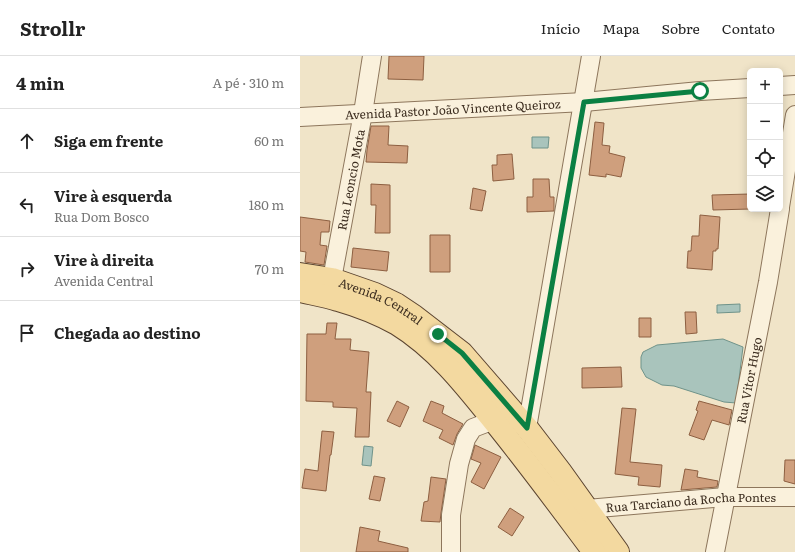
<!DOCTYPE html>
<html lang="pt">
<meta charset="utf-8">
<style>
:root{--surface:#fff;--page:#f2f2f2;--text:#222;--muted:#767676;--line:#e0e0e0}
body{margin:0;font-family:Literata,serif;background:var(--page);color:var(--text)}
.controls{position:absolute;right:12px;top:12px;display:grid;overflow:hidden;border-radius:6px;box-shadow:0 2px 10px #0003}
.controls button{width:36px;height:36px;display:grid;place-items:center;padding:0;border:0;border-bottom:1px solid var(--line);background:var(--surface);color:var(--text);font:20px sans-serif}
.stop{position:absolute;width:12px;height:12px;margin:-9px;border:3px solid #0b8043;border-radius:50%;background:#fff}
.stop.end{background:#0b8043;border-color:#fff;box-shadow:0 1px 4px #0008}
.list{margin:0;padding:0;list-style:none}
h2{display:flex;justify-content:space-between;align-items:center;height:52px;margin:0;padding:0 16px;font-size:17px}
h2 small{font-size:13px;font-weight:400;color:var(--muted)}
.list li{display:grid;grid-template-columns:26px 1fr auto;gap:12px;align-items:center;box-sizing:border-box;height:64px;padding:0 16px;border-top:1px solid var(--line)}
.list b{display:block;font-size:15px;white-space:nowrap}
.list p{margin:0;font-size:13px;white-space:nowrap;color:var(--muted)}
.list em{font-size:13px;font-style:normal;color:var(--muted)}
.icon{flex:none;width:22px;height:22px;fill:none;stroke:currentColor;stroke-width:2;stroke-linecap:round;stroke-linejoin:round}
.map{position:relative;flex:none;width:495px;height:496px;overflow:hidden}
header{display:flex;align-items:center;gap:24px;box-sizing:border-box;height:56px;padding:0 20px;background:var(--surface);border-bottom:1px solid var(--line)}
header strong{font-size:19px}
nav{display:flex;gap:22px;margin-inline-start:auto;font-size:14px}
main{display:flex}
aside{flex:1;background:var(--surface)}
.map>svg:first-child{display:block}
</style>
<header>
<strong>Strollr</strong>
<nav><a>Início</a><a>Mapa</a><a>Sobre</a><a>Contato</a></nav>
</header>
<main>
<aside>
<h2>4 min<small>A pé · 310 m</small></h2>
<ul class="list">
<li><svg class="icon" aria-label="ahead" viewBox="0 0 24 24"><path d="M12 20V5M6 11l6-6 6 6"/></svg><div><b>Siga em frente</b></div><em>60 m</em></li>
<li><svg class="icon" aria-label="left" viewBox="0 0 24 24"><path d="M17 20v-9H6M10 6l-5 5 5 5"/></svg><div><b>Vire à esquerda</b><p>Rua Dom Bosco</p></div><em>180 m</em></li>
<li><svg class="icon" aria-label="right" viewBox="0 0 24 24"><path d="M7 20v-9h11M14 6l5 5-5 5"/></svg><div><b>Vire à direita</b><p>Avenida Central</p></div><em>70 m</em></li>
<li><svg class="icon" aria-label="arrive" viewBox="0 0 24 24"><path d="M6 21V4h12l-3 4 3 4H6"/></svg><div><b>Chegada ao destino</b></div></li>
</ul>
</aside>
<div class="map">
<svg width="495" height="496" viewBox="0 0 495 496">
<rect width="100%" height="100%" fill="#f0e4c8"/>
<!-- water -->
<path fill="#a9c4bc" stroke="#6f938a" d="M232 81H249L248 92H232Z
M440 248V256L417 257V249Z
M423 283 443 291 436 347 424 346 374 330 362 329 346 321 341 312V301L343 296 357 289Z
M64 390 73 391 71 410 62 409Z"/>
<!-- building -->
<path fill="#cf9f7d" stroke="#8d5f41" d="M89 0H124L123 24 88 23Z
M295 66 304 67 302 89 310 90 309 97 325 101 321 121 306 118V121L289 119Z
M71 70H89L88 89 108 90 107 107 66 106 67 94Z
M212 98 214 123 193 125 192 109H197V99Z
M233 123H249L250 141H254V155L227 156V141H233Z
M71 128 90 129V177H75L76 149H71Z
M173 132 186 135 182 155 170 153Z
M450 138V153L413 154 412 139Z
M400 159 420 161 418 193H416V195H413L412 214 387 212 388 195H391L392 180H399Z
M0 161 30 165 29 176H21L20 189 27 190 24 209 5 206 6 196 0 195Z
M130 179H150V216H130Z
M53 192 89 196 87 215 51 211Z
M385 256H396L397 277 386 278Z
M339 262H351V281H339Z
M27 267H37L35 283H51L50 294 69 296 66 336H71L69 381H55L57 352 33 351V346L6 345 7 278H26Z
M321 311 322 331 282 332V312Z
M97 345 109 351 100 371 87 365Z
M131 345 144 350 142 357 163 368 157 378 153 389 139 382 143 374 123 365Z
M399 345 432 354 429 369 412 364 404 384 389 379 398 355 396 354Z
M322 352 336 353 330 406 362 409 360 431 338 429 339 421 315 418Z
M22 375 34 376 31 399H30L26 435 2 432 5 413 18 415Z
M175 389 201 401 184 433 171 426 181 407 171 403Z
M485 404H495V428L484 425Z
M385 413 398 415 397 421 418 425 417 431 381 434Z
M74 420 85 422 80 445 69 443Z
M131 421 146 423 141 457 140 466 121 465 124 446 128 445Z
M210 452 224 461 212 480 198 471Z
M60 471 80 475 78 485 108 492V496H56Z"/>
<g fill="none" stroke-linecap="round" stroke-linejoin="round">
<!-- minor casing -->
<g stroke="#8d765c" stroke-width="20">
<g id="minor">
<path d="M480 30 495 29"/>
<path id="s1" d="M0 61 284 46 400 35 450 32"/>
<path d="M480 151 495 59"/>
<path id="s2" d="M32 223 63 57 72 0"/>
<path d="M227 372 291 0"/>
<path id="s3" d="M287 453 425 441H495"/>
<path d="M151 496V459L159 408 166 383 173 372 194 364"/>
<path id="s4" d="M415 496 468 226 480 153"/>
</g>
</g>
<!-- major casing -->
<g stroke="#5b4430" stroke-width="24">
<g id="major">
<path id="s5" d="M0 218 32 223 75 238 96 248 114 260 162 297 227 372 260 415 318 496"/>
<path d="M0 235C13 238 26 240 38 244 59 250 79 258 97 268 136 292 165 329 193 364 228 407 261 452 294 496"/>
</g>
</g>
<!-- minor -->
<use href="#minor" stroke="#faf1dc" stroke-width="18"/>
<!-- major -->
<use href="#major" stroke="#f3d9a0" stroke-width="22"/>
</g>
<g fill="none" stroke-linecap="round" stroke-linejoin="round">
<!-- route -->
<path stroke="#0b8043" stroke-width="5" d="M138 278 162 297 227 372 284 46 400 35"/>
</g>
<g text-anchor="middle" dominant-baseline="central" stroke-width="3.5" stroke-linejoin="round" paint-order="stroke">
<!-- street labels -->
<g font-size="12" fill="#3d2e20" stroke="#f7eed8">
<text stroke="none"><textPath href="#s1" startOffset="153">Avenida Pastor João Vincente Queiroz</textPath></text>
<text stroke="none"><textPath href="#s2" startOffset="101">Rua Leoncio Mota</textPath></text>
<text stroke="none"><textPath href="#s5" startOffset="86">Avenida Central</textPath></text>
<text stroke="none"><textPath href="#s4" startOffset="175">Rua Vitor Hugo</textPath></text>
<text stroke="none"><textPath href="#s3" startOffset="104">Rua Tarciano da Rocha Pontes</textPath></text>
</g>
</g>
</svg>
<div class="controls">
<button>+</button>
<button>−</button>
<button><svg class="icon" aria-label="locate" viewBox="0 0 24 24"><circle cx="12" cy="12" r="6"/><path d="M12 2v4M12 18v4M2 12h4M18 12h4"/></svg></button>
<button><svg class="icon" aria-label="layers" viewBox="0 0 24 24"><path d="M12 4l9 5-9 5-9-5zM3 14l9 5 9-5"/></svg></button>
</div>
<div class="stop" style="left:400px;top:35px"></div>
<div class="stop end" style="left:138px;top:278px"></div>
</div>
</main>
